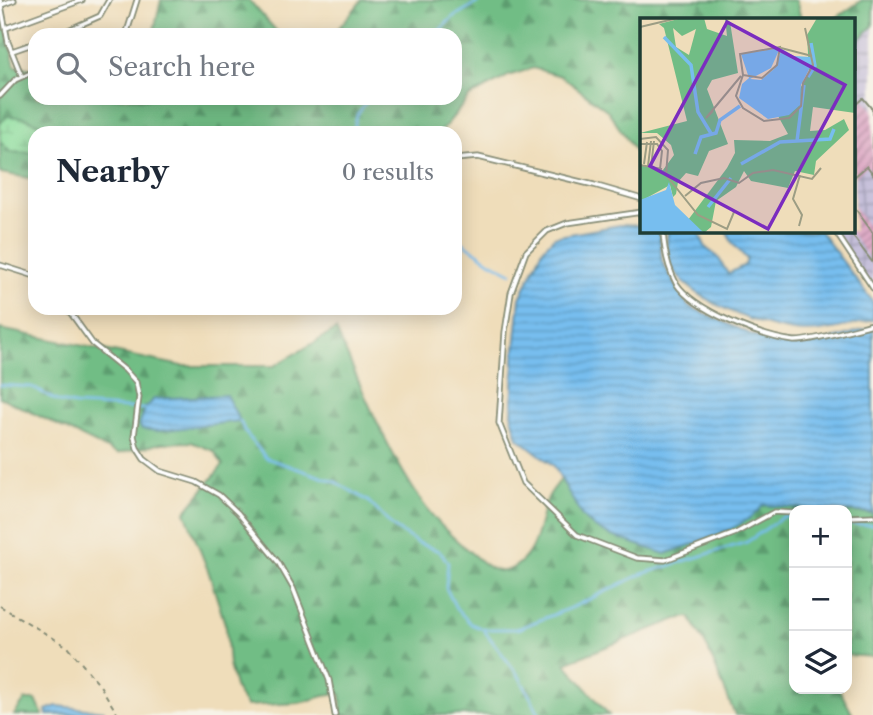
<!DOCTYPE html>
<meta charset="utf-8">
<style>
:root{--surface:#fff;--page:#f2f2f3;--text:#1f2937;--muted:#747a83;--line:#e0e1e3}
body{margin:0;font-family:"Libre Caslon Text",serif;background:var(--page);color:var(--text)}
.controls{position:absolute;right:21px;bottom:21px;display:grid;overflow:hidden;border-radius:14px;box-shadow:0 4px 18px #0003}
.controls button{width:63px;height:63px;display:grid;place-items:center;padding:0;border:0;border-bottom:2px solid var(--line);background:var(--surface);color:var(--text);font:35px sans-serif}
.list{margin:0;padding:0;list-style:none}
h2{display:flex;justify-content:space-between;align-items:center;height:91px;margin:0;padding:0 28px;font-size:30px}
h2 small{font-size:23px;font-weight:400;color:var(--muted)}
.icon{flex:none;width:38px;height:38px;fill:none;stroke:currentColor;stroke-width:2;stroke-linecap:round;stroke-linejoin:round}
.map{position:relative;flex:none;width:873px;height:715px;overflow:hidden}
.search{position:absolute;background:var(--surface);box-shadow:0 4px 18px #0003;left:28px;top:28px;width:434px;height:77px;display:flex;align-items:center;gap:18px;box-sizing:border-box;padding:0 24px;border-radius:21px;color:var(--muted);font-size:26px}
.panel{position:absolute;background:var(--surface);box-shadow:0 4px 18px #0003;left:28px;top:126px;width:434px;height:189px;border-radius:21px}
.map>svg:first-child{display:block}
</style>
<div class="map">
<svg width="873" height="715" viewBox="0 0 873 715">
<defs>
<pattern id="industrial-grid" width="8" height="8" patternUnits="userSpaceOnUse" patternTransform="scale(1.75)"><rect width="8" height="8" fill="#c6c0da"/><path d="M0 4h8M4 0v8" fill="none" stroke="#a09db2"/></pattern>
<pattern id="forest-firs" width="22" height="20" patternUnits="userSpaceOnUse" patternTransform="scale(1.75)"><rect width="22" height="20" fill="#71bd85"/><path d="M5 1l3.5 6h-7zM16 11l3.5 6h-7z" fill="#5c9b6e"/></pattern>
<pattern id="wetland-marsh" width="20" height="14" patternUnits="userSpaceOnUse" patternTransform="scale(1.75)"><rect width="20" height="14" fill="#8cde9e"/><path d="M1 5h8M5 5V1M11 12h8M15 12V8" fill="none" stroke="#78bf89"/></pattern>
<pattern id="water-rules" width="6" height="5" patternUnits="userSpaceOnUse" patternTransform="scale(1.75)"><rect width="6" height="5" fill="#77beef"/><path d="M0 2.5h6" fill="none" stroke="#619cc2"/></pattern>
<pattern id="building-hatch" width="6" height="6" patternUnits="userSpaceOnUse" patternTransform="scale(1.75)"><rect width="6" height="6" fill="#deabc6"/><path d="M-1 1l2-2M0 6l6-6M5 7l2-2" fill="none" stroke="#b38ca2"/></pattern>
</defs>
<rect width="100%" height="100%" fill="#f7f3e8"/>
<filter id="ink" filterUnits="userSpaceOnUse"><feTurbulence type="fractalNoise" baseFrequency=".0143" numOctaves="2"/><feDisplacementMap in="SourceGraphic" scale="14" xChannelSelector="R" yChannelSelector="G"/><feConvolveMatrix kernelMatrix="1 2 1 2 8 2 1 2 1" color-interpolation-filters="sRGB"/></filter>
<filter id="wash" filterUnits="userSpaceOnUse"><feTurbulence type="fractalNoise" baseFrequency=".00686" numOctaves="4" result="noise"/><feDisplacementMap in="SourceGraphic" scale="28" xChannelSelector="R" yChannelSelector="G"/><feGaussianBlur stdDeviation="1.57" result="paint"/><feColorMatrix in="noise" values="0 0 0 0 0 0 0 0 0 0 0 0 0 0 0 0 0 1.4 0 .05"/><feComposite in="paint" operator="in"/></filter>
<g filter="url(#wash)">
<rect width="100%" height="100%" fill="#efddba"/>
<!-- industrial -->
<path fill="url(#industrial-grid)" d="M873 26V289L830 231H854V44Z"/>
<!-- forest -->
<path fill="url(#forest-firs)" stroke="#487d5c" stroke-width="2" d="M161 0H249L280 35H153Z
M362 0H796L801 19H642V162L608 111 561 76 533 68 508 76 469 97 440 133H88L76 126 50 129 25 118 8 116 0 123V3L15 66 35 69V98H455V35H333Z
M862 0H873V26L854 44V19H835Z
M0 141 10 152 35 153V179L0 173Z
M0 329 182 366H274L336 330C362 388 386 450 422 502 435 521 452 537 470 552 481 561 495 577 511 569 538 555 537 525 547 500 550 492 557 485 562 478L582 516 762 505 823 510H794V689H839L853 715H735L708 649 690 617 677 619 565 663 609 715H341V695L335 693 299 703 246 706 236 690 229 665 226 627 209 573 185 512 223 465 214 451 191 442 162 443 117 454 0 397Z
M847 512 873 513V657L847 655Z
M25 700H36L43 715H14Z"/>
<!-- wetland -->
<path fill="url(#wetland-marsh)" stroke="#568e69" stroke-width="2" d="M8 116 25 118 50 129 76 126 88 133H35V153L10 152 0 141V123Z"/>
<!-- water -->
<path fill="url(#water-rules)" stroke="#4b7e92" stroke-width="2" d="M620 225 642 226V231H659L662 262 688 306 743 331 770 342 804 345 825 341 873 327V513L763 505C747 529 692 544 665 554L609 535 593 526 582 516 554 466 518 438 512 417 514 359 520 298 543 249 554 237Z
M668 231H698L706 248 718 257 728 274 745 265 747 259 733 244 726 231H820L873 302V320C851 325 827 332 804 332 768 331 683 298 670 263 666 252 666 242 668 231Z
M226 395 240 421 158 431 142 429 139 425 145 409 154 399Z
M57 706 104 711V715H47L46 710Z"/>
<g fill="none" stroke-linecap="round" stroke-linejoin="round">
<!-- stream -->
<path stroke="#77beef" stroke-width="2.5" d="M435 35 453 17 482 0
M353 133 357 115 369 98
M455 237 491 262 512 273
M0 385 32 387 59 402 75 405 145 409
M240 421 245 432 266 458 336 482 368 501 394 528 418 543 439 551 448 562 446 588 456 608 471 624 483 629H517L573 607 642 574 747 542 784 516 794 517
M847 524 873 525
M483 629 519 676 540 715"/>
</g>
<g id="blocks">
<!-- building -->
<path fill="url(#building-hatch)" d="M863 98 873 110V174L867 166 854 177V106Z
M854 207 873 233V263L849 231H854Z"/>
</g>
</g>
<g filter="url(#ink)">
<use href="#blocks" fill-opacity="0" stroke="#878d77" stroke-width="2"/>
<g fill="none" stroke-linecap="round" stroke-linejoin="round">
<!-- service casing -->
<g stroke="#878d77" stroke-width="7">
<path id="service" d="M0 0 8 42 22 77
M1 5 14 0
M6 28 82 0
M57 35 100 16 109 0
M126 35 137 0
M12 51 35 43
M0 96 15 80 35 71
M378 133 380 131 386 133
M455 159 478 157 594 185 642 199
M642 212 567 223 547 231 526 252 511 293 505 332 499 423 523 483 577 535 637 558 665 560 736 533 774 512 794 513
M663 231C664 248 668 268 676 283 694 311 762 337 794 341 808 342 857 328 873 324
M835 231 873 288
M0 265 35 276
M67 308 93 344 125 370 136 382 139 397 134 436 137 448 144 459 160 471 196 482 219 495 238 513 278 562 293 588 329 680 335 715
M847 517 873 516"/>
</g>
<!-- path -->
<path stroke="#878d77" stroke-width="2" stroke-dasharray="5 5" stroke-linecap="butt" d="M0 606 68 647 101 687 118 715"/>
<!-- service -->
<use href="#service" stroke="#fff" stroke-width="3.5"/>
</g>
</g>
<!-- overview -->
<g transform="translate(640 18)">
<rect width="215" height="215" fill="#efddba"/>
<path d="M42 0H64L67 11 87 18 85 0 90 4 98 55 72 62 67 71 88 126 69 133 58 158 46 155 38 164 36 176 33 179 30 167 1 183 0 147 23 152 34 137 31 127 17 115H0L47 103 24 10 19 6ZM33 10 42 18 56 11 49 37 36 29ZM177 0H215V95L173 89 170 113 185 112 204 101 209 112 176 143 174 157 155 153 148 170 111 163 104 153 96 169 76 183 71 209 64 215 48 202 87 150 95 135 94 122 130 123 148 116 138 98 146 97 169 54 167 17Z" fill="#71bd85" fill-rule="evenodd"/>
<path d="M140 30 131 50 110 61 121 62 134 51 142 31 154 38 171 39 173 44 161 67 160 87 149 97 128 101 99 80 102 66 109 60 101 36ZM29 164 35 187 64 215H0V182L26 172Z" fill="#77beef"/>
<path fill="none" stroke="#77beef" stroke-width="3.5" d="M24 19 51 47 58 94 72 117M168 59 175 48 171 25M157 123 164 67M55 136 61 119 76 115 80 102 100 88M101 146 140 124 190 121 194 111M68 189 91 160"/>
<path fill="none" stroke="#9c9d84" stroke-width="2" d="M0 9 38 0M141 30 172 38M216 31V53M103 57 122 60 137 47 140 29 100 36 103 57 96 78 103 90 124 103 149 100 161 88 163 65 173 47 165 10M73 93 66 100 101 58M0 121 16 119 28 132 26 157 58 197 87 211 94 194M0 126H17L22 133 20 151M4 146 7 124M0 147 22 151M8 148 11 123M11 149 14 123M45 178 61 165 84 160 99 165 113 155 133 152 172 161 181 150M159 208 162 197 153 181 160 157"/>
<path fill="#7b2cbf" fill-opacity="0.15" stroke="#7b2cbf" stroke-width="3.5" d="M87 4 205 67 128 211 10 148Z"/>
<rect width="215" height="215" fill="none" stroke="#1f3d34" stroke-width="3.5"/>
</g>
</svg>
<div class="controls">
<button>+</button>
<button>−</button>
<button><svg class="icon" aria-label="layers" viewBox="0 0 24 24"><path d="M12 4l9 5-9 5-9-5zM3 14l9 5 9-5"/></svg></button>
</div>
<div class="search"><svg class="icon" aria-label="search" viewBox="0 0 24 24"><circle cx="10" cy="10" r="6"/><path d="M15 15l6 6"/></svg>Search here</div>
<section class="panel">
<h2>Nearby<small>0 results</small></h2>
<ul class="list">
</ul>
</section>
</div>
